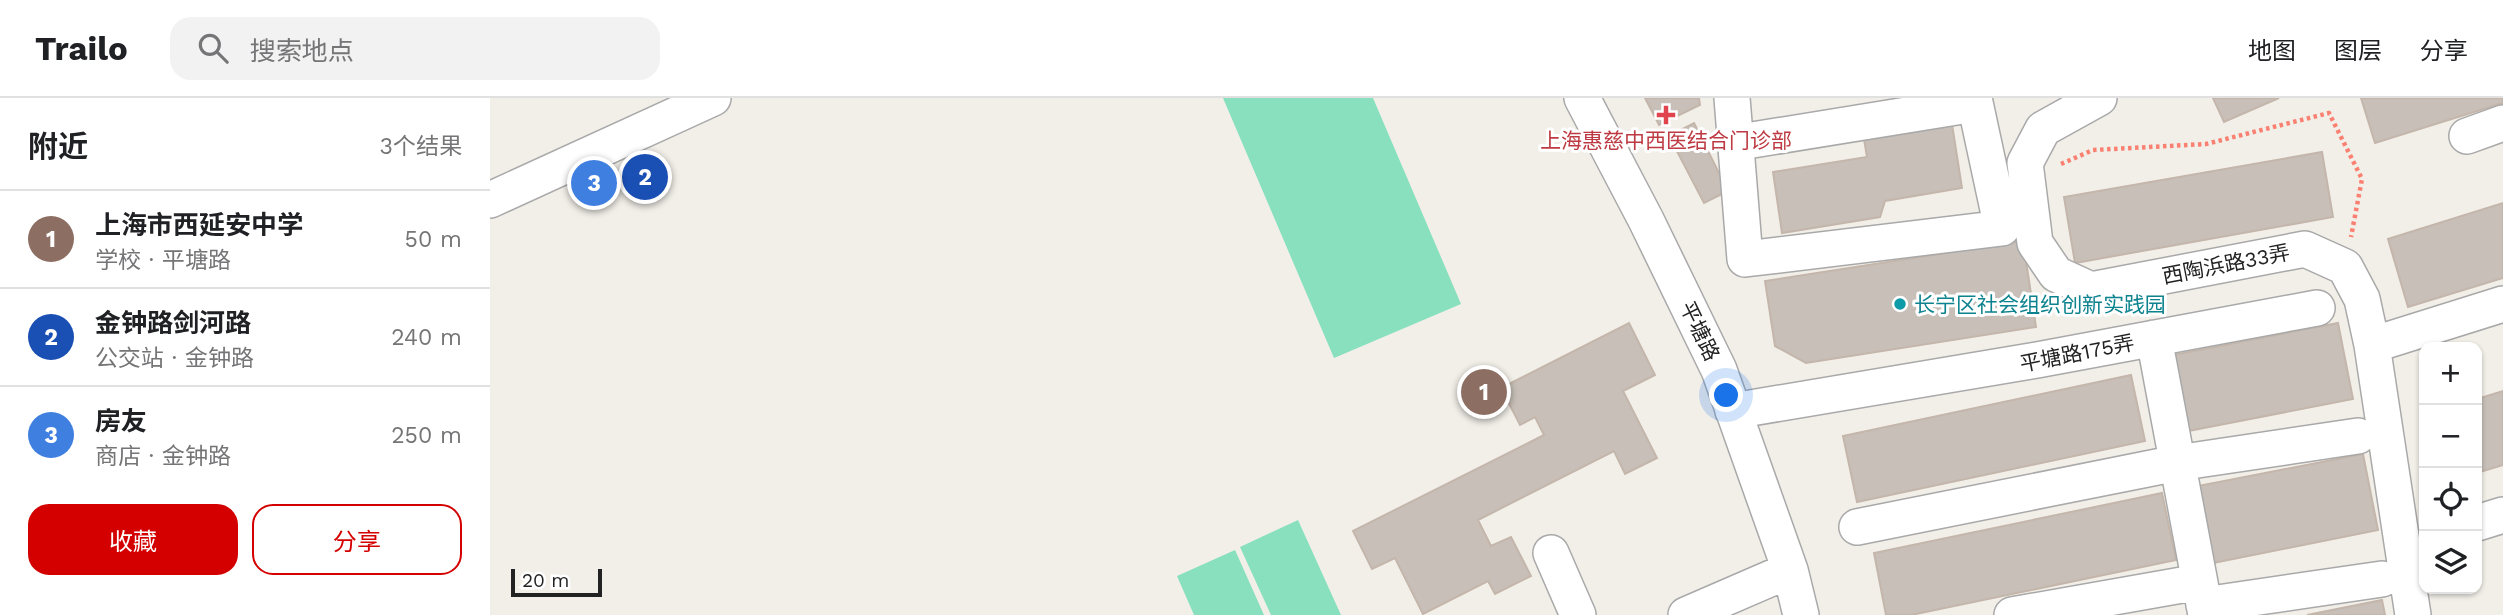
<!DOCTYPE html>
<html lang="zh">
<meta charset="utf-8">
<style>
:root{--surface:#fff;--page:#f2f2f2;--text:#202124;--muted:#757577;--line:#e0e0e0;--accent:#d40000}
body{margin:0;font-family:"Work Sans","Noto Sans SC",sans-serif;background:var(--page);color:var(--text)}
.controls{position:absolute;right:21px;bottom:21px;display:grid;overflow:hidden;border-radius:14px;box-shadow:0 2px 5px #0004}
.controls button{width:63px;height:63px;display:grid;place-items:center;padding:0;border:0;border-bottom:2px solid var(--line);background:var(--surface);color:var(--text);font:35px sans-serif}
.scale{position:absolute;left:21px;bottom:18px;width:91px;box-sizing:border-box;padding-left:7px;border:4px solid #222;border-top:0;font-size:19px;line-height:24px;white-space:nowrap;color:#222;-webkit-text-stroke:5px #fff;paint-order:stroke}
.you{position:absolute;left:1237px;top:298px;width:24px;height:24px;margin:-18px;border:5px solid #fff;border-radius:50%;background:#1a73e8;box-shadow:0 0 0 10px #1a73e833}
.badge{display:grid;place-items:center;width:46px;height:46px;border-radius:50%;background:var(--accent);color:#fff;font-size:23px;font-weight:700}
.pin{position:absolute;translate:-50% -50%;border:4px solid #fff;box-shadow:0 2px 7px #0006}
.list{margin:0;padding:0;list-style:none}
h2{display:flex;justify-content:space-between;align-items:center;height:91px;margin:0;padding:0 28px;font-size:30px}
h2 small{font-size:23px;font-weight:400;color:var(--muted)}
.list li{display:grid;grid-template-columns:46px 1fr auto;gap:21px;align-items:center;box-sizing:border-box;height:98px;padding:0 28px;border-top:2px solid var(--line)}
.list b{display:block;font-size:26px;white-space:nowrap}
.list p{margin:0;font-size:23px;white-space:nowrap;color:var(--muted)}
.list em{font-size:23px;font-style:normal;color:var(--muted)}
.actions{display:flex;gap:14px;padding:21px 28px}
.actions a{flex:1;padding:16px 0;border:2px solid var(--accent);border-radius:21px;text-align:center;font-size:24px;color:var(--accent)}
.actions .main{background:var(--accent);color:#fff}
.icon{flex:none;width:38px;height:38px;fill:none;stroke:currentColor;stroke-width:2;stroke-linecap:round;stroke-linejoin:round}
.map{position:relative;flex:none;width:2013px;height:517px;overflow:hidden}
header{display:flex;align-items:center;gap:42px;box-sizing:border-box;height:98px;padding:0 35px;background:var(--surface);border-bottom:2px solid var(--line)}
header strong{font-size:33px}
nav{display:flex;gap:38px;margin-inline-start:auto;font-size:24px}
.search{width:490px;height:63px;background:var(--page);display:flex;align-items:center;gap:18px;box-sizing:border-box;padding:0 24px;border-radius:21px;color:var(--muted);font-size:26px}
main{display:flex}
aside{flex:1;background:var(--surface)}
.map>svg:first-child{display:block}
</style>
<header>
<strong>Trailo</strong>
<div class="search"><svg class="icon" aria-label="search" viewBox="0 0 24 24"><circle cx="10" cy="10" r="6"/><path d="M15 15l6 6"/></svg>搜索地点</div>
<nav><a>地图</a><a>图层</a><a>分享</a></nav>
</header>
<main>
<aside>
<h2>附近<small>3个结果</small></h2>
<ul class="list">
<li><span class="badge" style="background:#8d6e63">1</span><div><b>上海市西延安中学</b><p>学校 · 平塘路</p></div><em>50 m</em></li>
<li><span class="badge" style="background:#1a4fb4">2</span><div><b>金钟路剑河路</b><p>公交站 · 金钟路</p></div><em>240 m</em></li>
<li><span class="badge" style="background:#3f7fe0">3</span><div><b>房友</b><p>商店 · 金钟路</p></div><em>250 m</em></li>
</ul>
<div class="actions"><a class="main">收藏</a><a>分享</a></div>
</aside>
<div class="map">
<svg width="2013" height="517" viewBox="0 0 2013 517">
<rect width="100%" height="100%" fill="#f2efe9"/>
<!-- pitch -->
<path fill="#88e0be" d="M733 0H883L971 206 844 260Z
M808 422 851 517H781L750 449Z
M745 452 774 517H704L687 478Z"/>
<!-- building -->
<path fill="#c7bfb8" stroke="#c4b6ab" stroke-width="2" d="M1155 0H1209L1210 7 1169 27Z
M1723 0H1789L1734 24Z
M1871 0H2013V5L1885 45Z
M1461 20 1472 90 1395 103 1390 119 1292 135 1283 74 1377 59 1373 35Z
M1204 25 1238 93 1214 105 1179 38Z
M1832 54 1843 119 1585 165 1574 99Z
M2013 105V180L1918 209 1898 141Z
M1533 143 1546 229 1316 265 1285 248 1275 183Z
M1139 225 1165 277 1133 293 1167 360 1135 376 1124 353 988 422 1001 448 1021 439 1041 478 1005 496 998 483 933 516 905 460 882 471 863 433 1054 337 1045 319 1030 327 1011 290Z
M1848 225 1863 301 1693 334 1678 258Z
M1641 277 1655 343 1367 404 1353 338Z
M2013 293V367L1987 375V301Z
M1873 356 1888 432 1718 466 1703 389Z
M1672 395 1686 462 1421 517H1396L1384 455Z
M1892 502 1895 517H1817Z"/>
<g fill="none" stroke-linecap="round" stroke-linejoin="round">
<!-- minor casing -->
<g stroke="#a9a9a9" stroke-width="38">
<path id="minor" d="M1092 0 1156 122 1229 272 1300 472 1311 517
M1242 0 1255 161 1512 130 1484 0
M1609 0 1553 31 1535 65 1545 145 1566 176 1601 192 1815 151 1855 169 1872 201 1882 247 1923 517
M1977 38 2013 25
M1244 45 1485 6
M0 102 223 0
M1664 240 1716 517
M1882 247 2013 206
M1243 313 1547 262 1827 210
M1987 425 2013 417
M1367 429 1687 365 1868 338
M1061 455 1088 517
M1714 507 1892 481
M1196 517 1300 472
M1522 517 1709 484"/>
</g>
<!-- path -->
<path stroke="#fa8072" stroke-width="4.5" stroke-dasharray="3.5 3.5" stroke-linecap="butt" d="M1571 66 1603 52 1716 46 1839 15 1872 81 1861 139"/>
<!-- minor -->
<use href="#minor" stroke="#fff" stroke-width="35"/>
</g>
<!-- markers -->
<path fill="#e0444e" stroke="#fff" stroke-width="2.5" d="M1172.5 6.5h7v7h7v7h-7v7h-7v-7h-7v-7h7z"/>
<circle fill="#0f9aa8" stroke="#fff" stroke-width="2.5" cx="1410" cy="206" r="7"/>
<g text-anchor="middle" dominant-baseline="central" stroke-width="6" stroke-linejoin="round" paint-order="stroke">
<!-- health labels -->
<g font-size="21" fill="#be3a42" stroke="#fff">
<text x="1176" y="42">上海惠慈中西医结合门诊部</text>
</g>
<!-- street labels -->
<g font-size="21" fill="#222" stroke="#fff">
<text transform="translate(1736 166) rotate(-11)">西陶浜路33弄</text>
<text transform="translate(1210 233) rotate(64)">平塘路</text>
<text transform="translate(1587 255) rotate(-11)">平塘路175弄</text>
</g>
<!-- culture labels -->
<g font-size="21" fill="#0d838f" stroke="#fff" text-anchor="start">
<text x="1424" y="206">长宁区社会组织创新实践园</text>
</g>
</g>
</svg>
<div class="controls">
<button>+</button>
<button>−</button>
<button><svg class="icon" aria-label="locate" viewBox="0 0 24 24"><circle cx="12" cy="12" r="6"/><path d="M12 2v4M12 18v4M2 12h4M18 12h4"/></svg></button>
<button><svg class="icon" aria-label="layers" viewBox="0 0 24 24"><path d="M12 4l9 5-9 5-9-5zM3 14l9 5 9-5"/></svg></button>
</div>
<div class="scale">20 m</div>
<div class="you"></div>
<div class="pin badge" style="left:994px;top:294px;background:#8d6e63">1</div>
<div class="pin badge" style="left:155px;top:79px;background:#1a4fb4">2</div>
<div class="pin badge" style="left:104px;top:85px;background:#3f7fe0">3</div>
</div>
</main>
